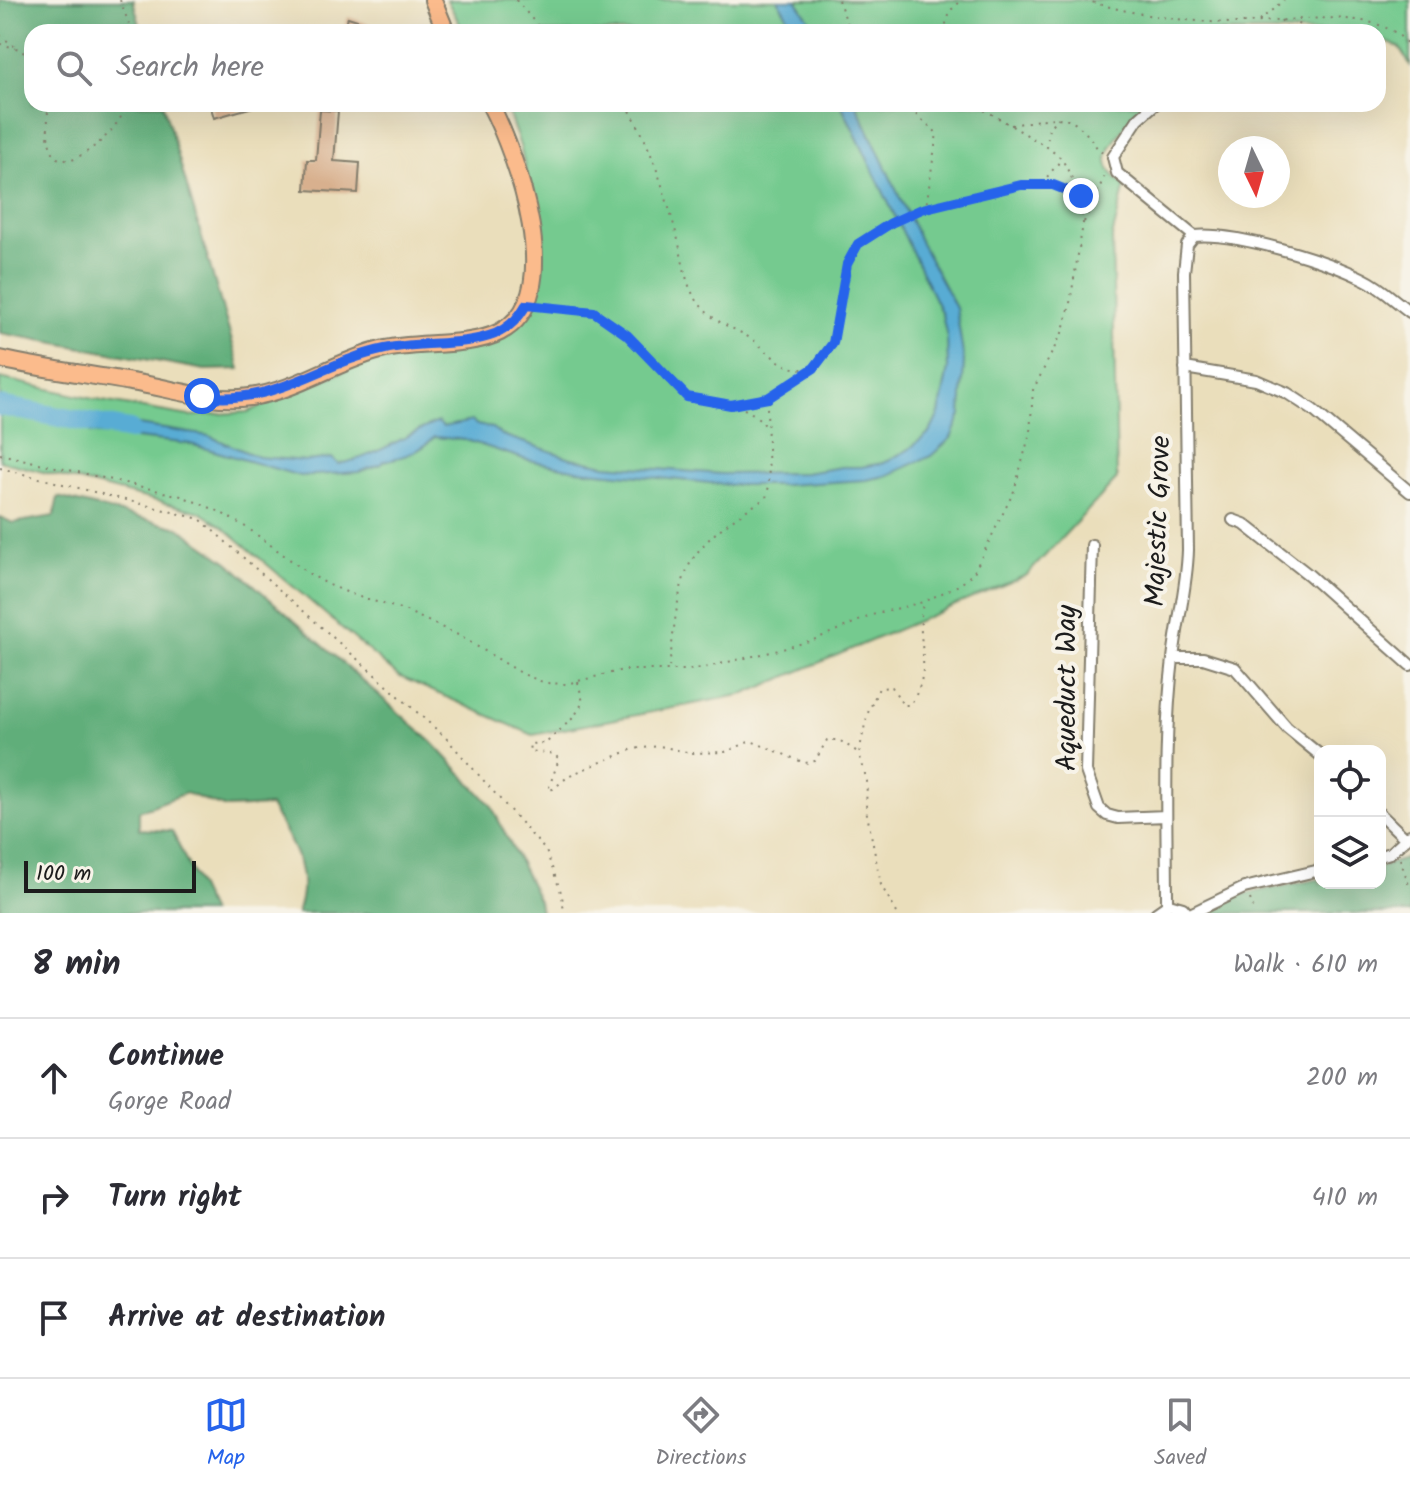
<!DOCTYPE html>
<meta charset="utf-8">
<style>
:root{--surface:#fff;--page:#f7f7f7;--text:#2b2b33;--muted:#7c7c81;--line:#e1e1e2;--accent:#2563eb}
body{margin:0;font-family:Kalam,sans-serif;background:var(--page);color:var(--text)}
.controls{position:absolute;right:24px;bottom:24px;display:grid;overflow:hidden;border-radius:16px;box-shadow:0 8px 32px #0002}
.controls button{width:72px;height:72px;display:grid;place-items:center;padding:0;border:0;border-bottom:2px solid var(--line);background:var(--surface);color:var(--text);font:40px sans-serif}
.compass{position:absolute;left:1218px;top:136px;width:72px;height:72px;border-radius:50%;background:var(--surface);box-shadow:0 8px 32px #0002;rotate:175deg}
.scale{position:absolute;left:24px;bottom:20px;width:172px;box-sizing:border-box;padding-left:8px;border:4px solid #1c1c1c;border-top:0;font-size:22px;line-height:28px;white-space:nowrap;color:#1c1c1c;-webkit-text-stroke:6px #f7f3e8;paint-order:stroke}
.stop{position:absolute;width:24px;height:24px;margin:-18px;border:6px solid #2563eb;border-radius:50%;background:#fff}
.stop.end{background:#2563eb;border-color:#fff;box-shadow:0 2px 8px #0008}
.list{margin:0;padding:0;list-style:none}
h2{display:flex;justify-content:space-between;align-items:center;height:104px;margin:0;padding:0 32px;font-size:34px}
h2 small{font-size:26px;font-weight:400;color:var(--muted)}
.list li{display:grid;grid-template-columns:52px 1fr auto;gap:24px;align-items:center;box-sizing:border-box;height:120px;padding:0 32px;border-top:2px solid var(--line)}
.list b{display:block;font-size:30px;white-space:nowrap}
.list p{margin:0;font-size:26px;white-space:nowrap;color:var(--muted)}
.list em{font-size:26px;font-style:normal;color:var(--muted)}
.icon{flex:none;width:44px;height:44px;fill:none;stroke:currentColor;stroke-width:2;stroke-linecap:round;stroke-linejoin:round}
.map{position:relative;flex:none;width:1410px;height:913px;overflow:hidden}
.search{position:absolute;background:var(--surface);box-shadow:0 8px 32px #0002;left:24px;right:24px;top:24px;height:88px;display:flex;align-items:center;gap:20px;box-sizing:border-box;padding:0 28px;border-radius:24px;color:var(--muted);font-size:30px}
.sheet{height:464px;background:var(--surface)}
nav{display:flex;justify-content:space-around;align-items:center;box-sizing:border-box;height:112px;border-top:2px solid var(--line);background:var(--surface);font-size:22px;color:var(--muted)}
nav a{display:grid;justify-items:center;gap:4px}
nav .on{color:var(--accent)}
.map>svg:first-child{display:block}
</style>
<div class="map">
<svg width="1410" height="913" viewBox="0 0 1410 913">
<rect width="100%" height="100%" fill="#f7f3e8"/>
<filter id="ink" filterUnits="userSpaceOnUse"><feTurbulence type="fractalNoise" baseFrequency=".0125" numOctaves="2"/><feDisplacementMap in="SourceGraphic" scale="16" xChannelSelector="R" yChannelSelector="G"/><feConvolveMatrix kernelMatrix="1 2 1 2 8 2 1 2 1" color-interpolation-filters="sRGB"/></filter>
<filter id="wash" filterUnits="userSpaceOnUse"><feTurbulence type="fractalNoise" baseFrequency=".006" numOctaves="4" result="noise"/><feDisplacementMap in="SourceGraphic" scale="32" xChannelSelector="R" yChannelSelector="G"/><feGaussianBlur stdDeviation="1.8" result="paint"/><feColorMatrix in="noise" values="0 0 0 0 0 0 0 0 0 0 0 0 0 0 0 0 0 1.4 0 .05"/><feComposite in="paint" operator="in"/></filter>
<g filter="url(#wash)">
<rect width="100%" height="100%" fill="#eadebb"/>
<!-- green -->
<path fill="#75ca8f" stroke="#487356" stroke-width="2" d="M447 0H1410V65L1399 47 1384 41 1378 56V32H464Z
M505 104H1145C1135 113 1105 148 1107 161 1108 173 1118 179 1125 186L1112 237 1117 479 1027 575 745 694 533 735 398 676 222 526 200 512 0 461V378L102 401 189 416 248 412 360 364 458 349 517 325 533 306 541 270 537 219 520 146Z"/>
<!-- forest -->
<path fill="#60ae7a" stroke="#3e654b" stroke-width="2" d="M0 0H133L142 32H32V104H163L240 369 205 370 0 333Z
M58 497 179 528 228 562 432 742 491 805 539 901 541 913H297C313 870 290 842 270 806L226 808 186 793 139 811V829L172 831 211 913H0V517L13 523 54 516Z
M1410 857V913H1207L1206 906 1222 898 1320 879V883H1380V867Z"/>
<!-- water -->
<path fill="#58acd4" stroke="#3a6478" stroke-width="2" d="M778 0H796L818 32H796Z
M841 104H856L922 245 956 308 964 361 961 415 951 438 931 456 886 476 866 480 784 485H730L577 470 524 459 466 440 434 437C421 452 404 457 384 461L382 464 359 472 300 476 190 444 92 433 113 421 209 436 258 457 307 461 332 458 338 464C375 458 404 435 438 422L443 427 472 421 477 425 492 428 502 435 571 458 606 465 722 474 805 473 842 467H861L883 463 908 450 930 432 939 414 948 369 947 338 942 314Z"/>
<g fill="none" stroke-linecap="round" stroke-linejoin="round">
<!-- river -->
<path stroke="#58acd4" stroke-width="20" d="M0 406 130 430"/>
</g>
<g id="blocks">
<!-- building -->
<path fill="#d8b08e" d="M348 17 388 30V32H343Z
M210 104H252L253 107 214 118Z
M320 110 338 111 334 161 360 163 358 193 305 190 307 160H316Z"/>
</g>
</g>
<g filter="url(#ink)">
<use href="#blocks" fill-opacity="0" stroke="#837d6c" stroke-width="2"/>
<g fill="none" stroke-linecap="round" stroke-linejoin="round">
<!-- minor casing -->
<g stroke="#837d6c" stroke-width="14">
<path id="minor" d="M1155 104 1138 119 1113 157 1117 173 1194 236C1235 232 1326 260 1364 279 1381 287 1395 301 1410 312
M1185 368 1256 380 1287 393 1313 410 1410 492
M1233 520 1244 524 1309 575 1410 665
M1092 545 1086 771 1099 808 1107 815 1118 818 1166 816
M1173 658H1203L1235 668 1287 728 1320 755
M1380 814 1406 839
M1380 856 1390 853 1410 835
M1167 904C1167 823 1163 740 1173 659 1177 622 1187 587 1188 550L1184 272 1187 245 1194 236
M1156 913 1169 904 1183 908 1187 913
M1192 913 1244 888 1320 870"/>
</g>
<!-- primary casing -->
<g stroke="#837d6c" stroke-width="20">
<path id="primary" d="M433 0 446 32
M0 359C43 369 87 374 131 382 171 388 210 403 250 397 296 391 336 361 381 350 417 341 469 348 500 332 569 297 516 155 490 104"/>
</g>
<!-- path -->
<path stroke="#837d6c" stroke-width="2" stroke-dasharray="2 6" stroke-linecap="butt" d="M120 0 132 32
M516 0 543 32
M838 0 851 32
M1085 0C1133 15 1180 21 1230 23 1277 25 1381 0 1410 48
M1281 20 1289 32
M1259 21 1284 0
M943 32 951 10 962 0
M1294 32 1301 19
M0 35 15 47
M0 44 19 49 32 59
M47 104C50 124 43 141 57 158L70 161C96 149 116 130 128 104
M626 104C651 144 664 190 677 236 682 254 684 280 694 296 712 326 734 325 757 343 775 358 785 371 810 369
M904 104 937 133 926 207
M1011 125C1057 118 1071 106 1099 151L1104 153
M1047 147 1049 127 1058 118
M1042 183 1061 160
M1084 222 1106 173
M538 306 594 312 627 335 687 397 731 405 768 398 814 368 833 343 847 264 858 244 891 223 922 209 1021 185H1053L1080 195
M737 405 755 415 767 427
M0 454 181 496 216 510 249 529 308 573 327 584 356 596 404 610 458 635 523 674 545 683 566 684 623 670H689L707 667 779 650 816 639 875 614 923 602 961 584 974 572 1014 491 1030 433 1033 390 1062 333 1069 309 1083 224 1081 196 1062 159 1047 147 990 113 971 104
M0 468 200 519 446 738 546 851 562 895 564 913
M669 667C674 636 676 582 694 557 712 531 740 514 766 498L769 486 767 406 772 397
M578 682 583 702 574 717 546 743 529 744 530 751 554 754 559 759 548 790 553 789 570 775 633 749 660 746 691 753 725 752 751 741 805 763 815 761 827 740H839L859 753
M1400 859 1410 888
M1250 899 1255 913
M897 913 881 885 866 809 867 781 859 753 867 715 879 688 892 687 903 705H910C936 666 914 642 923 604"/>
<!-- minor -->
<use href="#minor" stroke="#fff" stroke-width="10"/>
<!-- primary -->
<use href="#primary" stroke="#fbbb8c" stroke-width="16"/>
</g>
</g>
<g fill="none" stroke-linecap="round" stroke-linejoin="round" filter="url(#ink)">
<!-- route -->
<path stroke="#2563eb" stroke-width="10" d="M202 396C277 406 318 363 385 349 421 341 461 347 495 334 509 328 519 318 526 305L594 312 627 335 687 397 731 405 768 398 814 368 833 343 847 264 858 244 891 223 922 209 1021 185H1053L1081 196"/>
</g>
<g text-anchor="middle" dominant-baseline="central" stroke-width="8" stroke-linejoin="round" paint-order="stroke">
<!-- street labels -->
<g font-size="28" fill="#1c1c1c" stroke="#f7f3e8">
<text transform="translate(1159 521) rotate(-88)">Majestic Grove</text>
<text transform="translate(1067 688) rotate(-90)">Aqueduct Way</text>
</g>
</g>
</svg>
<div class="controls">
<button><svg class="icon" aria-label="locate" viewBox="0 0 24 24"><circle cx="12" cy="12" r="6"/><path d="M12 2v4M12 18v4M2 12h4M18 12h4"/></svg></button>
<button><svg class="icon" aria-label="layers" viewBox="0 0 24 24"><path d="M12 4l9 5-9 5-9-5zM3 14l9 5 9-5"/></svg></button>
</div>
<svg class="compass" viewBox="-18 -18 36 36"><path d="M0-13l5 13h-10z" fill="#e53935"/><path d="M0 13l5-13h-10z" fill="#7c7c81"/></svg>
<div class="scale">100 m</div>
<div class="stop" style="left:202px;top:396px"></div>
<div class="stop end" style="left:1081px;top:196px"></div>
<div class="search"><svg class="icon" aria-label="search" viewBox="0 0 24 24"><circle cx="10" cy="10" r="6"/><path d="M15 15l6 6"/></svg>Search here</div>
</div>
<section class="sheet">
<h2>8 min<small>Walk · 610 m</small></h2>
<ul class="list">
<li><svg class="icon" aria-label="ahead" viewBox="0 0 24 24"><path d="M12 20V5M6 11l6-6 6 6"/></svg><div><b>Continue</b><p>Gorge Road</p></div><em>200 m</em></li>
<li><svg class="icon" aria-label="right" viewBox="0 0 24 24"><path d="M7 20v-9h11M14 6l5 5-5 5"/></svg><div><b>Turn right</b></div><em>410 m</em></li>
<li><svg class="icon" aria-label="arrive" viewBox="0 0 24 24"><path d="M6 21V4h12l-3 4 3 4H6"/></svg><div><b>Arrive at destination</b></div></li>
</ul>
</section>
<nav>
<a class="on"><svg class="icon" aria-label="map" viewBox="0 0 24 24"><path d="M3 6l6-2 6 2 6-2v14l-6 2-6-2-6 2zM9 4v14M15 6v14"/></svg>Map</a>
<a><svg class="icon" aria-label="directions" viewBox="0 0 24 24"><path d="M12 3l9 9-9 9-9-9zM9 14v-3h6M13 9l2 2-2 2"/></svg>Directions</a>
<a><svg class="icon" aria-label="saved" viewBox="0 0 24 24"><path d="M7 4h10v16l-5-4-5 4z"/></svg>Saved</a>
</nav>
